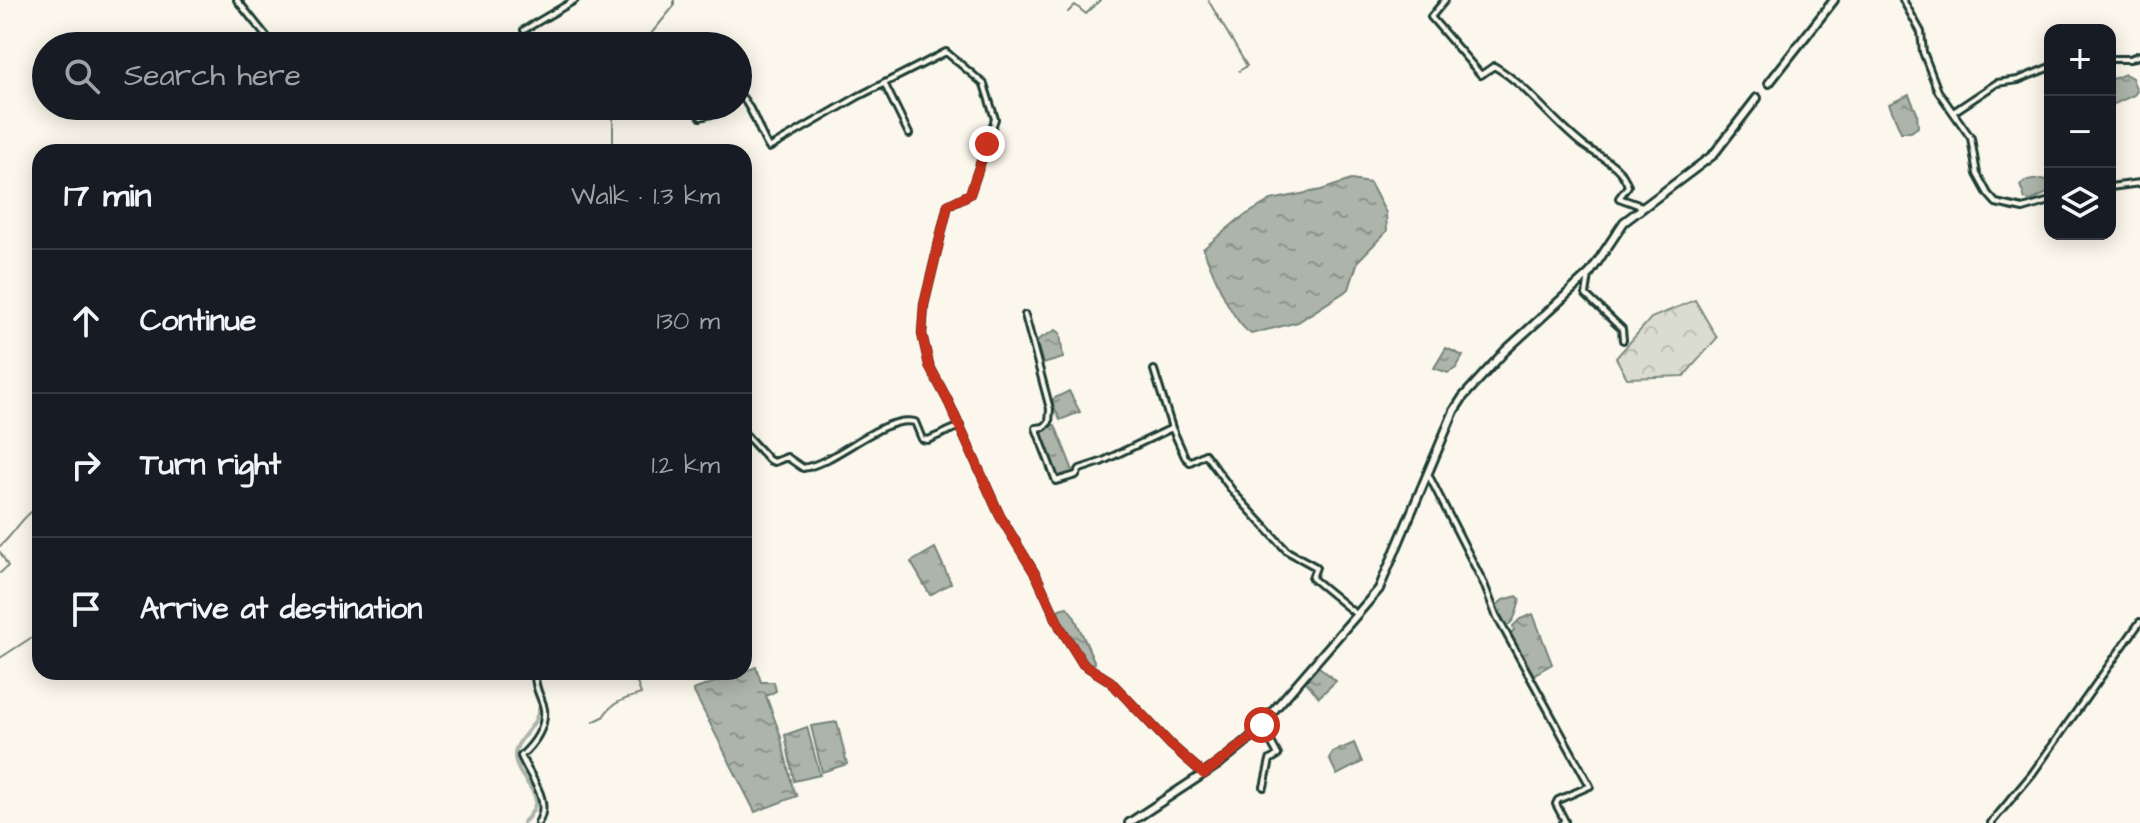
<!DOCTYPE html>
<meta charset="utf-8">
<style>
:root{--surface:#171b24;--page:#20242c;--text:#f1f3f6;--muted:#9ea1a6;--line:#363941}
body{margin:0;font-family:"Architects Daughter",sans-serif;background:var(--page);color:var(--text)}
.controls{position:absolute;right:24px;top:24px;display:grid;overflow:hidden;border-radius:16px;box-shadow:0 4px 20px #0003}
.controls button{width:72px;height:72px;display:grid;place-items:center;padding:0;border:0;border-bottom:2px solid var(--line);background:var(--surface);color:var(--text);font:40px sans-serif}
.stop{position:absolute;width:24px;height:24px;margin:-18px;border:6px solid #c8321e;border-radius:50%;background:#fff}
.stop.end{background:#c8321e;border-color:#fff;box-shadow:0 2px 8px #0008}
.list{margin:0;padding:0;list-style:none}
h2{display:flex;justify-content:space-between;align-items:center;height:104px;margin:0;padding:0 32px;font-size:34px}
h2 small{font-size:26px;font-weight:400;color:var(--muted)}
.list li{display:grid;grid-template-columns:52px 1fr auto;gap:24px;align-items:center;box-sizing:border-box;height:144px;padding:0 32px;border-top:2px solid var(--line)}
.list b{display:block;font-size:30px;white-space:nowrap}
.list em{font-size:26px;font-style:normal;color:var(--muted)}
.icon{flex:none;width:44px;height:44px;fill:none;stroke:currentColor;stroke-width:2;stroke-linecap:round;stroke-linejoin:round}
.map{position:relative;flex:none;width:2140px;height:823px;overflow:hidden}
.search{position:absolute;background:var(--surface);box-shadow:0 4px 20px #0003;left:32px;top:32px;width:720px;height:88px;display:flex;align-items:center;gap:20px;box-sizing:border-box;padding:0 28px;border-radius:44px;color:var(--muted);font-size:30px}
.panel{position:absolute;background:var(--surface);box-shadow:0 4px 20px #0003;left:32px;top:144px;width:720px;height:536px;border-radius:24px}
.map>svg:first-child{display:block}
</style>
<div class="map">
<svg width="2140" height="823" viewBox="0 0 2140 823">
<defs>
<pattern id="forest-crowns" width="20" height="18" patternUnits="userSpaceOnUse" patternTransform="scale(2)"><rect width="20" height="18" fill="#dbdcd1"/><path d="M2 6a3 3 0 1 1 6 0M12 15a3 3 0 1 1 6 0" fill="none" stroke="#bcbeb4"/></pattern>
<pattern id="water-ripples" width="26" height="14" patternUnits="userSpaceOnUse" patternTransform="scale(2)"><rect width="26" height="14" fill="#adb4aa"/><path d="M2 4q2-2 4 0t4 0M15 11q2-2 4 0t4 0" fill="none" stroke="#8c948b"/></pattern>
</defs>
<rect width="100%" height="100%" fill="#fbf7ec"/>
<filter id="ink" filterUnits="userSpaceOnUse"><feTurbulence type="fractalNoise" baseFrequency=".0125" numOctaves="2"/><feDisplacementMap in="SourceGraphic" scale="16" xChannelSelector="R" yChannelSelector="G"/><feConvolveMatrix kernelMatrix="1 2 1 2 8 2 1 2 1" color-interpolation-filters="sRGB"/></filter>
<g filter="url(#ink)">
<!-- forest -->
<path fill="url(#forest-crowns)" stroke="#7d8c82" stroke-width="2" d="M1695 300 1717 338 1684 376 1627 378 1616 358 1651 318Z"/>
<!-- water -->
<path fill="url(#water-ripples)" stroke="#74847b" stroke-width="2" d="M2125 74 2132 78 2137 91 2134 95 2110 106V80Z
M1909 95 1917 113 1918 127 1911 132H1901L1889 104Z
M2042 179 2050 181 2047 193 2031 201 2025 199 2020 185 2025 181Z
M1351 180 1370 183 1386 213 1387 231 1358 261 1349 289 1298 322 1251 334C1230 320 1214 273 1203 249L1239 219 1271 200 1321 190Z
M1056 330 1060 333 1063 358 1043 364 1037 343 1039 339Z
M1446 348 1463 356 1456 368 1448 373 1434 368Z
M1069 391 1080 412 1060 420 1051 400Z
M1055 425 1074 473 1057 478 1038 429Z
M935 548 951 583 930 595 911 562Z
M1517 596 1520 599C1517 609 1515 624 1505 626L1497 612V605L1503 600Z
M1067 607 1074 616 1095 663 1093 664 1084 663 1057 615 1059 609Z
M1533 614 1552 664 1531 676 1510 634 1514 630 1513 626 1520 619Z
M1318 666 1336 681 1319 697 1305 681Z
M756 667 761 682H774L776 691 766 696 780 734 793 789 797 796 755 812 693 690Z
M837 722 847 764 822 772 811 726Z
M807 727 820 775 794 781 785 735Z
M1354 743 1362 762 1337 775 1329 758 1333 752Z"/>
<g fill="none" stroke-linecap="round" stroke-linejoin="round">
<!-- stream -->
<path stroke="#74847b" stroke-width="2" d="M1208 0 1247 66 1239 71
M1068 12 1075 5 1086 14 1100 0
M641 46 674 6V0
M613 152V106
M0 546C12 536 18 523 31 512
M0 552 8 566 0 573
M0 658 40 632
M593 722 603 717C612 702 624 699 641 694L633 672"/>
<!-- canal -->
<path stroke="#adb4aa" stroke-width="4" d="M523 823C555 792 516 785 515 755 515 739 538 728 540 705"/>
<!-- minor casing -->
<g stroke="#1f3d34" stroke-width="10">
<path id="minor" d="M237 0 274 46
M1445 0 1431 17 1481 75 1494 66C1528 86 1552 121 1583 145 1601 158 1621 164 1628 186L1619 198 1644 207
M1903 0 1921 32 1923 52 1938 91 1971 138 1977 174 1988 194 1996 203 2023 209 2050 201
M524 30 575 0
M2110 59H2130L2140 55
M884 83 909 134
M738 98 742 97C755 112 758 131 769 148L859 96 946 52 984 84 995 119 970 194 948 205 924 305 922 334 929 365 949 403 1000 516 1037 577 1060 627 1083 664 1110 681 1171 745 1204 774
M695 106 701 117 723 111 729 106
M1955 111 1997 83 2018 80 2050 67
M2110 187 2140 183
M1589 275 1586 295 1622 329 1623 340
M1025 315 1050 409 1049 422 1044 427 1036 428 1056 481 1076 475 1080 469 1101 462 1172 428 1185 457 1190 462 1205 454 1234 493 1287 551 1316 567 1312 578 1357 615
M1154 370 1172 428
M744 433 769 460 774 462 787 457 803 468C837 463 883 414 915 422L922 439 928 440 960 426
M1428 474 1484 584 1496 615 1590 786 1558 800 1556 804 1565 821 1562 823
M535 677C536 693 542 697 544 709 546 729 534 744 521 756 530 778 552 800 538 823
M1262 725 1278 755 1270 760 1264 787
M1991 823 2032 774 2140 622"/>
</g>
<!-- secondary casing -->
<g stroke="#1f3d34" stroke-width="12">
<path id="secondary" d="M1769 83 1834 0
M1129 823 1217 765 1249 739 1379 589 1454 411 1463 397 1505 351 1590 273 1624 222 1713 155 1757 98"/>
</g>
<!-- minor -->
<use href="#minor" stroke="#fbf7ec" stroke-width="4"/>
<!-- secondary -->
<use href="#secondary" stroke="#fbf7ec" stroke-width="6"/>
</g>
</g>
<g fill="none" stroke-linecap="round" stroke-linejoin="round" filter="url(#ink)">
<!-- route -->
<path stroke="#c8321e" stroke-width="10" d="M987 144 970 194 948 205 924 305 922 334 929 365 949 403 1000 516 1037 577 1060 627 1083 664 1110 681 1171 745 1204 774 1249 739 1262 725"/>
</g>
</svg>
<div class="controls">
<button>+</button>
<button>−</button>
<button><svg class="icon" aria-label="layers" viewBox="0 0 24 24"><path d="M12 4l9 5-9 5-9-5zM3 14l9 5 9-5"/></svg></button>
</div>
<div class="stop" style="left:1262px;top:725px"></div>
<div class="stop end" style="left:987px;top:144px"></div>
<div class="search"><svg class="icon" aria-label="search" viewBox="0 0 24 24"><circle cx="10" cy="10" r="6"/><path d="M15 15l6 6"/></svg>Search here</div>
<section class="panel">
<h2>17 min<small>Walk · 1.3 km</small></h2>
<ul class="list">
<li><svg class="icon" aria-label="ahead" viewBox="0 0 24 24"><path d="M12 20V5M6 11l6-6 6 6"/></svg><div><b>Continue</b></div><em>130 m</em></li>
<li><svg class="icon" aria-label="right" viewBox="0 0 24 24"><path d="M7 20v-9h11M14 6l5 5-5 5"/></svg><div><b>Turn right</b></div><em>1.2 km</em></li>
<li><svg class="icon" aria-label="arrive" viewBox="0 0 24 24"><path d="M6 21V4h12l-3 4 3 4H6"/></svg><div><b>Arrive at destination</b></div></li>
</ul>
</section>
</div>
